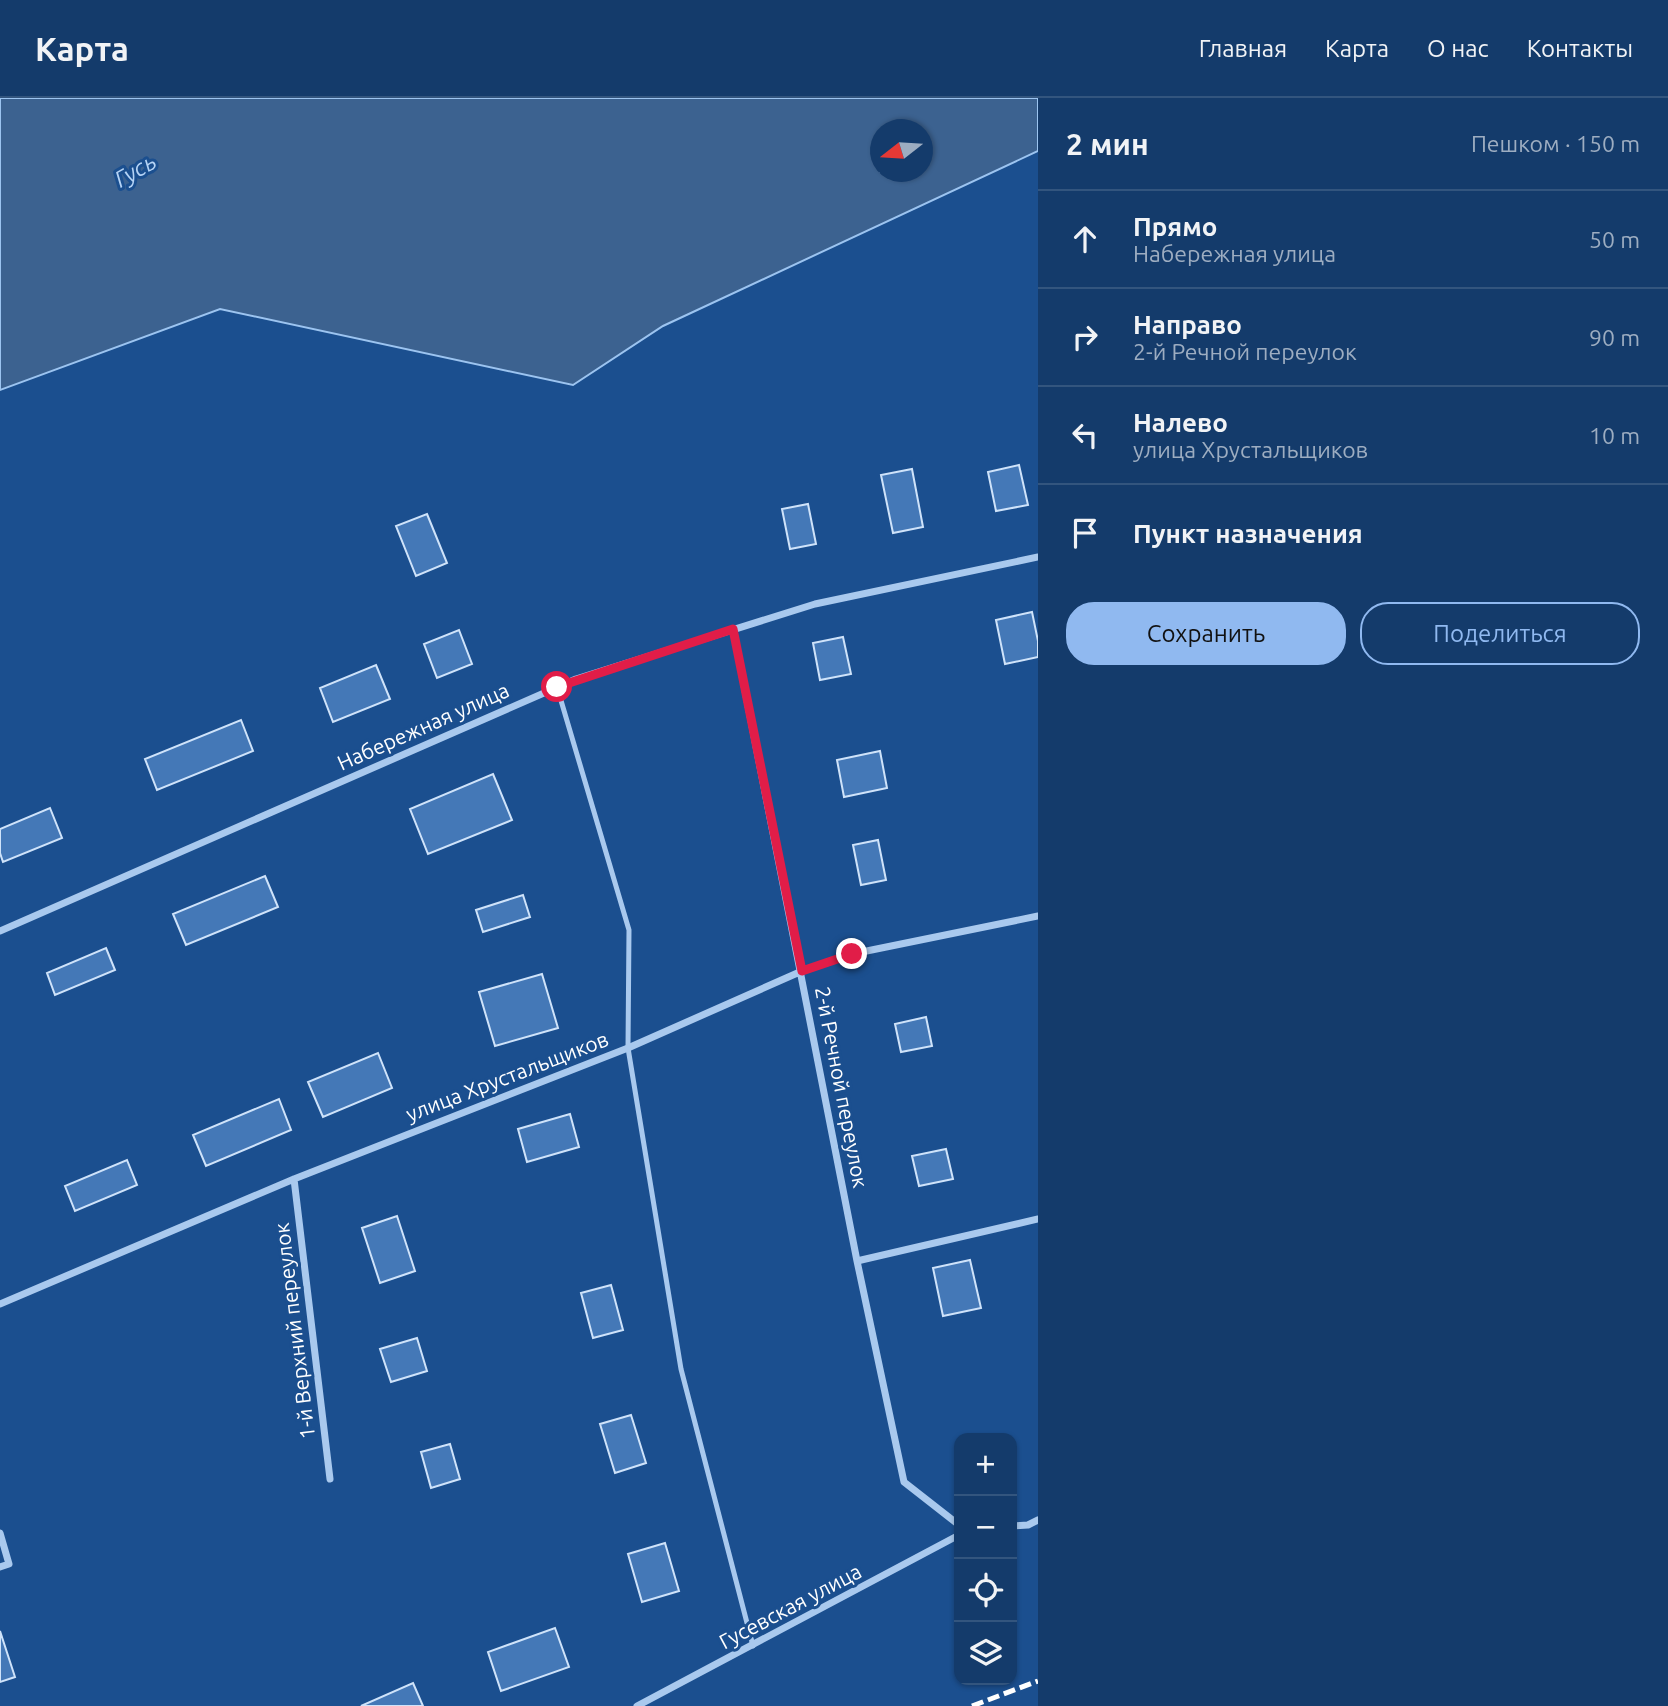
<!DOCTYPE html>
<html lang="ru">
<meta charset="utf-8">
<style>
:root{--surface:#143b6b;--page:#1d4271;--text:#f1f3f6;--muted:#9dadc1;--line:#33557e;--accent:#90b9f0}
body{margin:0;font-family:Ubuntu,sans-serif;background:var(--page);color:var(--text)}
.controls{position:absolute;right:21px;bottom:21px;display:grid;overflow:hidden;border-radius:14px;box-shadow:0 2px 5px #0004}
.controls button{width:63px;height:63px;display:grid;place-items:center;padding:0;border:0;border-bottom:2px solid var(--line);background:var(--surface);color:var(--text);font:35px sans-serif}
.compass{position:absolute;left:870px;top:21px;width:63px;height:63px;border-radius:50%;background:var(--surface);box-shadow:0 2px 5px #0004;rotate:253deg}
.stop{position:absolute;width:21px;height:21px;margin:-16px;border:5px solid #e11d48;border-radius:50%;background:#fff}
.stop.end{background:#e11d48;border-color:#fff;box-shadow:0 2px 7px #0008}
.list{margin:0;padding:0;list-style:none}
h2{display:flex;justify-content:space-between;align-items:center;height:91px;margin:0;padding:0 28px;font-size:30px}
h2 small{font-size:23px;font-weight:400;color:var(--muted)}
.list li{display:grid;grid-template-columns:46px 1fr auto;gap:21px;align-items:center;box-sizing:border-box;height:98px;padding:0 28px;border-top:2px solid var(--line)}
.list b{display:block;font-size:26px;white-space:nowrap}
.list p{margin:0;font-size:23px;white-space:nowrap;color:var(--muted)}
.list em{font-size:23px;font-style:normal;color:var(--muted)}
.actions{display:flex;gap:14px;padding:21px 28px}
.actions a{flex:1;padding:16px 0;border:2px solid var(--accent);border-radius:28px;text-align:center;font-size:24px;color:var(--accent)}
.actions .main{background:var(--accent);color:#111}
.icon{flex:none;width:38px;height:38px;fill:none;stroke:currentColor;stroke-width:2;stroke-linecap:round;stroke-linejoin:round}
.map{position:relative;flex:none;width:1038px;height:1608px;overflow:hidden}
header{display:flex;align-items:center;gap:42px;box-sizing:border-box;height:98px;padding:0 35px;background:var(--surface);border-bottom:2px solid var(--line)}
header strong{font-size:33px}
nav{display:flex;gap:38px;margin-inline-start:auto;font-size:24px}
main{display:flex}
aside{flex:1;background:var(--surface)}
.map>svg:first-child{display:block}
</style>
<header>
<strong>Карта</strong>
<nav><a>Главная</a><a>Карта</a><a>О нас</a><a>Контакты</a></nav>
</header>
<main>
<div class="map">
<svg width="1038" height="1608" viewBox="0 0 1038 1608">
<rect width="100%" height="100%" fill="#1b4f8f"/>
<!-- water -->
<path fill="#3c6290" stroke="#9cc4f0" stroke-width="2" fill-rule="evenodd" d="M0 0H1038V53L663 228 573 287 220 211 0 292ZM880 32H922V74H880Z"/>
<!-- building -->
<path fill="#4478b7" stroke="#cfe3fa" stroke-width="2" d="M1019 367 1028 407 996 413 988 374Z
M912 371 923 429 893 435 881 377Z
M808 406 816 446 790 451 782 411Z
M427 416 447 465 416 478 396 428Z
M1032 514 1038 543V559L1005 566 996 522Z
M459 532 472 566 437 580 424 546Z
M843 539 851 576 820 582 813 545Z
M376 567 390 601 333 624 320 590Z
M241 622 253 653 157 692 145 661Z
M880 653 887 690 844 699 837 662Z
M493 676 512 722 428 756 410 711Z
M50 710 62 740 3 764 0 755V731Z
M878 742 886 782 861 787 853 747Z
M265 778 278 809 186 847 173 816Z
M523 797 530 819 483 834 476 812Z
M106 850 115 872 55 897 47 875Z
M542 876 558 930 495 948 479 894Z
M926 919 932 948 901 954 895 926Z
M378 955 392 990 323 1019 308 984Z
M279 1001 291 1032 206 1068 193 1037Z
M570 1016 579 1049 527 1064 518 1031Z
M946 1051 953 1081 919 1088 912 1058Z
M127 1062 137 1087 75 1113 65 1088Z
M397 1118 415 1173 380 1185 362 1130Z
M970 1162 981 1210 943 1218 933 1170Z
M611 1187 623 1232 593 1240 581 1195Z
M417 1240 427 1273 391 1284 380 1251Z
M631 1317 646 1365 615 1375 600 1326Z
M450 1346 460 1381 431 1390 421 1354Z
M665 1445 679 1493 642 1504 628 1456Z
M555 1530 569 1569 501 1593 488 1554Z
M0 1533 15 1579 0 1584Z
M413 1585 423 1608H361Z"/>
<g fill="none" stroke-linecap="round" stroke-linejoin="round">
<!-- service -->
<path stroke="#a9c9ee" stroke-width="5" d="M557 589 629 832 628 950 681 1271 753 1548"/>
<!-- minor -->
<path stroke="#a9c9ee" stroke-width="7" d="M733 531 857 1163 904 1384 959 1427
M0 833 576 581 815 506 1038 459
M294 1081 330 1381
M857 1163 1038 1121
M0 1206 294 1081 628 950 802 873 852 856 1038 818
M1012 1428 1028 1427 1038 1422
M0 1435 9 1466 0 1469
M637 1608 959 1437"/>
<!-- rail -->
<path stroke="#fff" stroke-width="5" stroke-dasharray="12 5" stroke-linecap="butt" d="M972 1608 1038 1583"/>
</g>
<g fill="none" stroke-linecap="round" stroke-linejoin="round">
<!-- route -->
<path stroke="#e11d48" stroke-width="9" d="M557 589 733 531 802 873 852 856"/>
</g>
<g text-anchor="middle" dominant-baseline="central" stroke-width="6" stroke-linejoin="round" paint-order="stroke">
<!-- street labels -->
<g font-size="21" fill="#fff" stroke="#1b4f8f">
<text transform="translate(423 628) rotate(-24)">Набережная улица</text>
<text transform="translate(507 978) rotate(-21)">улица Хрустальщиков</text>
<text transform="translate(842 989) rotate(79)">2-й Речной переулок</text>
<text transform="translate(294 1233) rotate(-97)">1-й Верхний переулок</text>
<text transform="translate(790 1508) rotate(-28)">Гусевская улица</text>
</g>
<!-- water labels -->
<g font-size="23" font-style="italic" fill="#b5d3f5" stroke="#1b4f8f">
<text transform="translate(135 72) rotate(-30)">Гусь</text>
</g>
</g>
</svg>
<div class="controls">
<button>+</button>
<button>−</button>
<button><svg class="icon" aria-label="locate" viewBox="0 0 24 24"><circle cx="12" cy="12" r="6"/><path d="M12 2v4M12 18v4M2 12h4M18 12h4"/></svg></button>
<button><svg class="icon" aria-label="layers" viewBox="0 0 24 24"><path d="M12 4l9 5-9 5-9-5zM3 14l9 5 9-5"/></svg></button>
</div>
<svg class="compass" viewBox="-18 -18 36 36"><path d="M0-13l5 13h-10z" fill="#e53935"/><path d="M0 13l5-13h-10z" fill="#9dadc1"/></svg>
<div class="stop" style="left:557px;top:589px"></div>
<div class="stop end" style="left:852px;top:856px"></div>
</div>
<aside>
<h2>2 мин<small>Пешком · 150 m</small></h2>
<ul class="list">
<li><svg class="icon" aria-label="ahead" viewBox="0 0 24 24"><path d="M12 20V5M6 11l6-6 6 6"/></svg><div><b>Прямо</b><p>Набережная улица</p></div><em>50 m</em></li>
<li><svg class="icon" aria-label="right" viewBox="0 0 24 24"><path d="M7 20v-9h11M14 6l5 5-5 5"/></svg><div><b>Направо</b><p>2-й Речной переулок</p></div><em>90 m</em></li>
<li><svg class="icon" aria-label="left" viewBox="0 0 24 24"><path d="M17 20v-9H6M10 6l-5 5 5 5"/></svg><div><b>Налево</b><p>улица Хрустальщиков</p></div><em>10 m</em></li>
<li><svg class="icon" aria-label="arrive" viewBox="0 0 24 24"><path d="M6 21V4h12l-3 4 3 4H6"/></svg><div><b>Пункт назначения</b></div></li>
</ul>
<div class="actions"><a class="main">Сохранить</a><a>Поделиться</a></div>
</aside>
</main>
